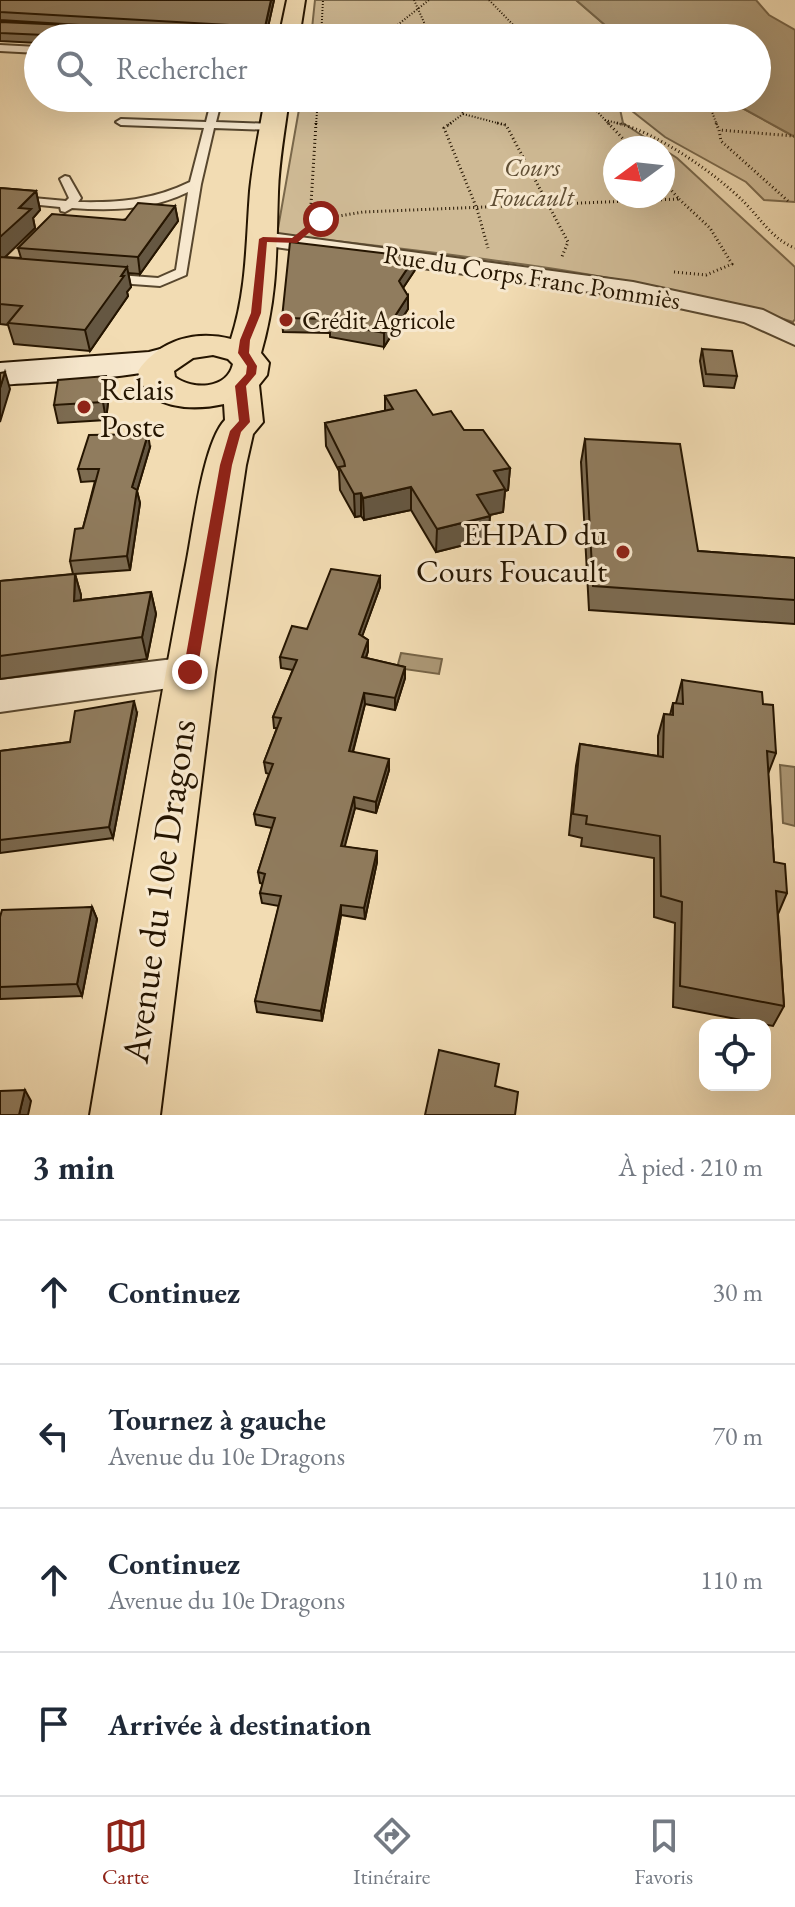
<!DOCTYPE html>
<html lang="fr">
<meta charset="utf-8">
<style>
:root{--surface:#fff;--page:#f6f6f7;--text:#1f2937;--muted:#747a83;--line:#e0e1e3;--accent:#8f2418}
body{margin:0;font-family:"EB Garamond",serif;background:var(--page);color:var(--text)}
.controls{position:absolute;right:24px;bottom:24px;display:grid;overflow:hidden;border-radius:16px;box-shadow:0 8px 32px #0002}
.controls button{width:72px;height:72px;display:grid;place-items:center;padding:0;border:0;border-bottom:2px solid var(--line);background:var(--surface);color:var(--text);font:40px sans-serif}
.compass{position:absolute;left:603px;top:136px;width:72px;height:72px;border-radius:50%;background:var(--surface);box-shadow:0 8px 32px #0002;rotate:255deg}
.stop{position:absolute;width:24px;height:24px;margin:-18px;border:6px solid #8f2418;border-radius:50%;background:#fff}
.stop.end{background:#8f2418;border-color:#fff;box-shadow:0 2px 8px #0008}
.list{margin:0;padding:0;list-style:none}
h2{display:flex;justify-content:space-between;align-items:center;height:104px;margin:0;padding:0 32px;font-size:34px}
h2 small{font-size:26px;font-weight:400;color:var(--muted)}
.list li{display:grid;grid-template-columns:52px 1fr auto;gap:24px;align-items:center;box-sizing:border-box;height:144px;padding:0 32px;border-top:2px solid var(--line)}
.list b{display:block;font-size:30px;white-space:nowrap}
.list p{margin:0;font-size:26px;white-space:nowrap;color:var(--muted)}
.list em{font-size:26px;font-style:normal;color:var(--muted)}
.icon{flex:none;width:44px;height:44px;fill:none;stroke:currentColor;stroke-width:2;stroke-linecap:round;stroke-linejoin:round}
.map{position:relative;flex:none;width:795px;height:1115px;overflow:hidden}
.search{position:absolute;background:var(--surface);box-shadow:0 8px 32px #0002;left:24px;right:24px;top:24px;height:88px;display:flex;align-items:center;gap:20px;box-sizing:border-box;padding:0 28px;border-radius:44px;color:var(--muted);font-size:30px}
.sheet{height:680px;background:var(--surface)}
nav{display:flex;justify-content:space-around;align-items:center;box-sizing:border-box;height:112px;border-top:2px solid var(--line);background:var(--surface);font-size:22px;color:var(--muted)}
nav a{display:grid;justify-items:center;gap:4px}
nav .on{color:var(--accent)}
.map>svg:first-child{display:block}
</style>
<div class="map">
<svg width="795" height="1115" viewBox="0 0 795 1115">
<rect width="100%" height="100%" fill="#f2dcb3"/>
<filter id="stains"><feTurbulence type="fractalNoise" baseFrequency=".0025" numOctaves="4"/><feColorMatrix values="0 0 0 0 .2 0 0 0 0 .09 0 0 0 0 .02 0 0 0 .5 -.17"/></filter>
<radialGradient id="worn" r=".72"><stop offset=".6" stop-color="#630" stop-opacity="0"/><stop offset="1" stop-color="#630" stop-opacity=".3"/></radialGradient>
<!-- green -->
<path fill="#cfba95" stroke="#7a684b" stroke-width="2" d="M315 0H576L620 38H311Z
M301 98H724L795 137V202L764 200 746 182 665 137 618 100 623 123 661 148H615V196H663V149L677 158 795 267V319L793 322C630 270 447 255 277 234Z"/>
<!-- water -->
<path fill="#ac9876" stroke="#766447" stroke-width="2" d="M576 0H756L769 15 795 30V137L724 98H757V38H620Z
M401 653 442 659 439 674 397 668Z
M780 765 795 767V826L783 823Z"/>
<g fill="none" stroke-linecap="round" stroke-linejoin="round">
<!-- lane casing -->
<g stroke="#58472e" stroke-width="4">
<path id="lane" d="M201 32 238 35 242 38 198 36Z
M0 45 38 47V53L0 51Z
M212 98H222L216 122 274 124 279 127 274 130 214 128 201 184 186 275 160 286 105 282 99 278 105 274 158 278 176 270 188 192C152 210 112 211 72 208L65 212 61 211 60 207 0 201V195L66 201 69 198 60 179 65 176 69 177 81 198 78 202C118 203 153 200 190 182L204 128 121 125 116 122 121 119 206 122Z"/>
</g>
<!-- street casing -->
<g stroke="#58472e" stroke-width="4">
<path id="street" d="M263 232 633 282 763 310 795 326V345L744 322 633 298 254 244 251 239 254 234Z
M190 657 204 661 210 672 204 683 0 712V680Z"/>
</g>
<!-- secondary casing -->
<g stroke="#251501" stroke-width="4">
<path id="secondary" d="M168 347 180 350 185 357C170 379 33 382 0 385V363L149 352Z"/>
</g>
<!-- primary casing -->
<g stroke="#251501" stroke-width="4">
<path id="primary" d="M287 0H305L299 38H279Z
M265 98H289C285 129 279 161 278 192 276 251 278 294 261 353L269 363 267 375 259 385 263 422 253 434 246 465 215 672 160 1115H90C121 931 151 747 186 565 193 530 203 443 225 420L224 404C193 411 144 410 138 371 160 340 195 330 231 339 247 290 246 242 250 191 253 160 260 129 265 98ZM213 355 228 359 233 364C227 390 192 390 175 377L174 371 193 358Z"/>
</g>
<!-- path-far1 -->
<path stroke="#251501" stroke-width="2" stroke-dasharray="1 2" stroke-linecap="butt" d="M414 0 431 38
M489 0 526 38
M321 38 323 0
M381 38 429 0
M457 98 463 114
M584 98 610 125
M712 98V112L717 125
M301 101 329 98
M463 114 505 125
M605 120 625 125
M316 125 318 98
M448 125 463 114"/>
<!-- path -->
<path stroke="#251501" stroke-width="3" stroke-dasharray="1 3" stroke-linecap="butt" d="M316 123 311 204 321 219 363 212 679 199 663 181
M451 123 444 128 477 209 488 248
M497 123 506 125 568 242 561 259
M608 123 632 148
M617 123C656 132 715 173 744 202 761 219 773 240 795 248
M716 123 719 130
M788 201 721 141 719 130 794 136
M316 223 321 219 336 223
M674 272 706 275 732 264 710 228 679 199"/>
<!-- lane -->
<use href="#lane" fill="#f7e8ce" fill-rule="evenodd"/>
<!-- street -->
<use href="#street" fill="#f7e8ce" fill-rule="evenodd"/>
<!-- secondary -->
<use href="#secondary" fill="#f7e8ce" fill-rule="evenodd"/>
<!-- primary -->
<use href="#primary" fill="#f2dcb3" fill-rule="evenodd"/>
</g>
<!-- wall -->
<path fill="#7c6b51" stroke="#251501" stroke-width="2" d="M0 0H274L266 36 225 33V38H38V43L0 41V22L112 27 0 20Z
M0 188 36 191 40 210 33 218 35 228 5 257 21 258 18 248 175 206 178 221 140 274 128 273 131 287 127 292 128 296 90 351 14 344 8 325 0 324Z
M415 257V270L403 288 408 296V309L384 347 330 337V333L283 332 282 318Z
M702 349 737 376 734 388 704 386 700 361Z
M109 394 106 420 58 423 54 405Z
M385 396 433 415 464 430 510 468 508 490 505 491 503 512 490 515 488 539 436 552 411 510 364 520 361 516 355 517 340 490 339 471 326 446 325 423 385 411Z
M585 439 698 551 795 558V624L589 610 581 462Z
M150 447 137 491 140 503 130 570 75 574 81 595V600L151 592 156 614 147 659 0 679V581L73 574 70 561 83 528 95 481 81 482 78 469Z
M380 576V587L362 636 368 640V651L366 658 405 667V678L395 710 365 704 353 752 389 770 376 813 355 808 344 847 377 851V862L365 919 341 915 322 1021 257 1012 255 1001 279 906 262 903 260 893 263 884 260 883 258 872 272 828 256 825 254 814 269 774 266 773 264 762 277 728H274L273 717 293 670 281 668 280 657 307 629Z
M682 680 763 704 776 753 768 774 774 862 787 893 778 914 784 1006 773 1026 673 1007 675 923 654 917V858L581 846 582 838 569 835 576 766 580 744 658 756V736L664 714 670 715 673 703H676Z
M137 713 113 838 0 853V751L70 742Z
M92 907 97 919 82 996 0 999V917Z"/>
<!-- shaded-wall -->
<path fill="#655742" stroke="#251501" stroke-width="2" d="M271 0H274L266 36 265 27Z
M36 191 40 210 33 218 35 228 0 262V237L19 208Z
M175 206 178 221 140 274 138 257Z
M415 257V270L399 294V281Z
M127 267 131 287 127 292 128 296 90 351 85 330Z
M408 296V309L384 347V333Z
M5 372 10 389 0 422V388Z
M106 376 109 394 106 420 103 402Z
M148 434 150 447 137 491 140 503 130 570 127 556 132 487Z
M510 468 508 490 505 491 503 512 476 518 477 495 494 471Z
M411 487V510L364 520 363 498Z
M361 493V516L355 517 354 494Z
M490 516 488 539 436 552 437 529Z
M75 574 81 595 80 623 74 601Z
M380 576V587L359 645V634Z
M151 592 156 614 147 659 142 637Z
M368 640V651L362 669V657Z
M405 667V678L395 710V698Z
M364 693 365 704 350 762 349 751Z
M134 701 137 713 113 838 109 827Z
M389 759V770L376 813V802Z
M354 797 355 808 342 857 341 846Z
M377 851V862L365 919 364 908Z
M341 905V915L322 1021 321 1011Z
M92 907 97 919 82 996 77 984Z
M25 1090 31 1101 28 1115H19Z"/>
<!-- building -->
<path fill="#907c5e" stroke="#251501" stroke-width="2" d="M0 0H271L265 27 0 12Z
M0 22 225 32 219 38H112L0 33Z
M0 188 36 191 19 208 31 209 0 237Z
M138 203 175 206 138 257 18 248 52 214 125 220Z
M290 242 415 257 399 281 408 296 384 333 330 323 333 319 282 318Z
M0 257 127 267 121 276H124L85 330 8 323 22 306 0 304Z
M702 349 732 351 737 376 706 374Z
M5 372 0 388V373Z
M106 376 103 402 54 405 58 380Z
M416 390 433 415 451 411 464 430H483L510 468 494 471 505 489 477 495 490 516 437 529 411 487 363 498 361 493 354 494 339 467 345 466 344 461 325 423 393 409 385 396Z
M148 434 132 487 137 490 127 556 70 561 75 529 83 528 99 469H78L89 435Z
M585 439 680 444 698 551 795 558V600L593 586Z
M331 569 380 576 359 634 368 640 362 657 405 667 395 698 364 693 349 751 389 759 376 802 354 797 341 846 377 851 364 908 341 905 321 1011 255 1001 281 896 260 893 265 874 258 872 275 818 254 814 273 764 264 762 281 718 273 717 297 660 280 657 292 626 307 629Z
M75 574 74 601 151 592 142 637 0 656V581Z
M682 680 762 692 763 704 773 705 776 753 767 751 774 862 785 864 787 893 776 891 784 1006 680 986 682 902 661 896 660 836 586 824 587 816 573 814 580 744 663 757 664 714 673 715V703L683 704Z
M134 701 109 827 0 840V751L70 742 75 711Z
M92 907 77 984 0 987V917L2 910Z
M439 1050 499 1064 495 1086 518 1092 515 1115H425Z
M25 1090 19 1115H0V1091Z"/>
<!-- route -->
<path fill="#8f2418" d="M318 217 325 219 297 243 267 242 261 313 250 340 249 353 257 366 256 374 246 386 250 422 241 432 232 465 197 672 190 677 183 672 220 465 230 431 239 421 235 386 246 374 247 366 238 353 240 340 251 313 259 239 263 237 292 238Z"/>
<!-- markers -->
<g fill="#8f2418" stroke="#f7e8ce" stroke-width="3">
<circle cx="286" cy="320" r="8"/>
<circle cx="84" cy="407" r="8"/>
<circle cx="623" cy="552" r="8"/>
</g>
<g text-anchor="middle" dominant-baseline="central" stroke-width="6" stroke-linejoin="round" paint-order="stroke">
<!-- far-park labels -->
<g font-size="26" font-style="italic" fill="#604f35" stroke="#f7e8ce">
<text x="532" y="167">Cours<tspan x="532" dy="30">Foucault</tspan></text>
</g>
<!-- far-street labels -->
<g font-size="26" fill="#251501" stroke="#f7e8ce">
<text transform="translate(532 277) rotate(9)">Rue du Corps Franc Pommiès</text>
</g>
<!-- far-poi labels -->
<g font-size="26" fill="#251501" stroke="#f7e8ce" text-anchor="start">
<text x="302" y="320">Crédit Agricole</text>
</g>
<!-- poi labels -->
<g font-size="32" fill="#251501" stroke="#f7e8ce" text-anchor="start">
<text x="100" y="389">Relais<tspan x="100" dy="37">Poste</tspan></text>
<text x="607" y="534" text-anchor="end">EHPAD du<tspan x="607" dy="37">Cours Foucault</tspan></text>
</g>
<!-- near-street labels -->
<g font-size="38" fill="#251501" stroke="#f7e8ce">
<text transform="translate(158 891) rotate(-82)">Avenue du 10e Dragons</text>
</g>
</g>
<rect width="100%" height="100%" filter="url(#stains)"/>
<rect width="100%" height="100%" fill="url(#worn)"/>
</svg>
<div class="controls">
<button><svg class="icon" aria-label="locate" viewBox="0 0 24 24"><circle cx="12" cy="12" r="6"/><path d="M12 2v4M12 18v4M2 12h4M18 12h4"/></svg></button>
</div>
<svg class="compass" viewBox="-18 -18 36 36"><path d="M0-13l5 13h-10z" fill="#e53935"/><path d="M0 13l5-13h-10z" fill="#747a83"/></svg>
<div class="stop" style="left:321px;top:219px"></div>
<div class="stop end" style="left:190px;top:672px"></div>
<div class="search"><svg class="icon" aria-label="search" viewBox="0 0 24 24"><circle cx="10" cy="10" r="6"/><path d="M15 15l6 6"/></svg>Rechercher</div>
</div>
<section class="sheet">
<h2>3 min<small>À pied · 210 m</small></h2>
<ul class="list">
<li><svg class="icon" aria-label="ahead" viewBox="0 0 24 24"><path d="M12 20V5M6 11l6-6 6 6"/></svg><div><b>Continuez</b></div><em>30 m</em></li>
<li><svg class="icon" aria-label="left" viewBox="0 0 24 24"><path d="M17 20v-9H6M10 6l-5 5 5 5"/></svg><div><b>Tournez à gauche</b><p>Avenue du 10e Dragons</p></div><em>70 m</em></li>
<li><svg class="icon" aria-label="ahead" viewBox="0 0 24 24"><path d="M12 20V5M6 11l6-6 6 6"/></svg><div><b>Continuez</b><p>Avenue du 10e Dragons</p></div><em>110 m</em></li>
<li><svg class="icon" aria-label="arrive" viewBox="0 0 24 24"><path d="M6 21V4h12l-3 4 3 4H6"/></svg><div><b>Arrivée à destination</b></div></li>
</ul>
</section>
<nav>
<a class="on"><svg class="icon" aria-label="map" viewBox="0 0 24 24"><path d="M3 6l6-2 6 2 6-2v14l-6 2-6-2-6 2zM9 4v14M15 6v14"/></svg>Carte</a>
<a><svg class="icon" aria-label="directions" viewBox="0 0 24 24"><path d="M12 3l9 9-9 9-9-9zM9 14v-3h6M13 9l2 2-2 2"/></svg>Itinéraire</a>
<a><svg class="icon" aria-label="saved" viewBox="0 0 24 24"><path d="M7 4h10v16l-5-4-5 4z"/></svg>Favoris</a>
</nav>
